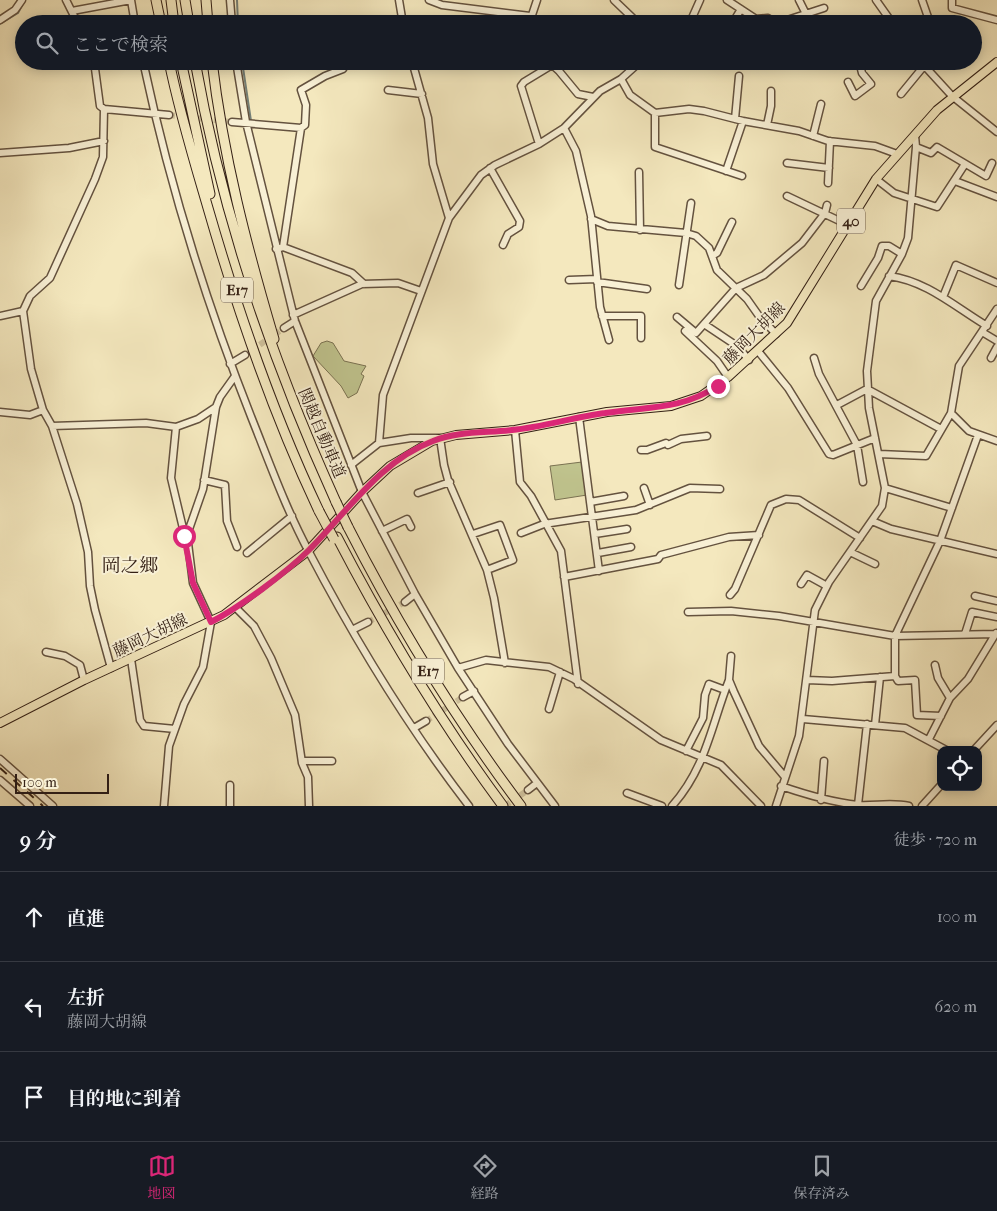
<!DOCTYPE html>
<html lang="ja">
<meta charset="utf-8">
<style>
:root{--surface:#171b24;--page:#20242c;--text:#f1f3f6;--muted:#9ea1a6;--line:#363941;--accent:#db2777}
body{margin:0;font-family:"IM FELL French Canon","Noto Serif JP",serif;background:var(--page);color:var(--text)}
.controls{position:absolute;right:15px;bottom:15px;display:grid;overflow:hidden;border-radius:10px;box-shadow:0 2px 12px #0003}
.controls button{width:45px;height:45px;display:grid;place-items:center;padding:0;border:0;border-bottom:1px solid var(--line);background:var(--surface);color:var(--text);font:25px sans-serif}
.scale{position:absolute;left:15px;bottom:12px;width:94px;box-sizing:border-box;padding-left:5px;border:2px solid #342015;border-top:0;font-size:14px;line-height:18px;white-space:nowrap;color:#342015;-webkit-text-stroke:4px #f8f0d5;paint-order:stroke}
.stop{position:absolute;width:15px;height:15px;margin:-11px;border:4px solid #db2777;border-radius:50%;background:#fff}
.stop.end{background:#db2777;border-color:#fff;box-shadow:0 1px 5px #0008}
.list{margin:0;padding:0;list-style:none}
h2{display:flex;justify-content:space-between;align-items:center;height:65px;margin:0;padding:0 20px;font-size:21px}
h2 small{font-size:16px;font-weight:400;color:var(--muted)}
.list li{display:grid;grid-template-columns:32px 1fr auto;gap:15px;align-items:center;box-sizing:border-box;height:90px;padding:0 20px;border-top:1px solid var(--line)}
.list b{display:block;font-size:19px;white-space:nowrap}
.list p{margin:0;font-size:16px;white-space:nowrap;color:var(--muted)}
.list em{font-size:16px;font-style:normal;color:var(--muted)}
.icon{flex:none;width:28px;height:28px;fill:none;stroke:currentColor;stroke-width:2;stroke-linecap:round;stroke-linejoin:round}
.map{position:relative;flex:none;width:997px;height:806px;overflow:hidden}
.search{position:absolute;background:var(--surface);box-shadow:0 2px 12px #0003;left:15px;right:15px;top:15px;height:55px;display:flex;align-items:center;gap:12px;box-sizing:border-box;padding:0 18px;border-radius:28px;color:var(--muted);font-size:19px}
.sheet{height:335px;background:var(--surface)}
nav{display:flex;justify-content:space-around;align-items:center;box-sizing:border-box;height:70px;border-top:1px solid var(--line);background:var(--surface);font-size:14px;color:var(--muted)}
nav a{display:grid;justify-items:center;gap:2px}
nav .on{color:var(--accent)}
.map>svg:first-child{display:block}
</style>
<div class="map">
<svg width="997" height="806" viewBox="0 0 997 806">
<rect width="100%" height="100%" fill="#f4e8be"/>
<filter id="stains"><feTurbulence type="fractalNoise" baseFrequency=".004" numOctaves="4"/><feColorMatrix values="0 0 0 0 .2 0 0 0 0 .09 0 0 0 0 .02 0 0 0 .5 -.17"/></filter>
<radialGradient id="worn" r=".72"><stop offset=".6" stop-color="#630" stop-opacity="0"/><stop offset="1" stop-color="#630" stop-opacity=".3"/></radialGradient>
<!-- green -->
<path fill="#c0c48e" stroke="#7a7252" d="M327 341 333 343 344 361 366 366 361 374 364 376 357 393 348 398 341 386 313 356 321 343Z
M582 462 587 495 555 500 550 466Z"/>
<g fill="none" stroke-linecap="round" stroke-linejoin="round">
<!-- stream -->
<path stroke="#747f77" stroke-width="2" d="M237 0 238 24
M0 24 18 13 25 0
M242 61 251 121"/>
<!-- minor-tunnel -->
<path stroke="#cec09c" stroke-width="6" stroke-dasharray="6 3" stroke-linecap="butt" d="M169 115 232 122
M245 355 284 328
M368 622 405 602
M426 721 463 697
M505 806 528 790"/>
<!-- minor casing -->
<g stroke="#64523f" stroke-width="9">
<path id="minor" d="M66 0 78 24
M131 0 135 24
M230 0 232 24
M399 0 403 24
M429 0 442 5 530 16
M614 0 639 24
M727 0 756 19 768 18 778 24
M799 0 806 14
M876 0 893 24
M922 0 929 20 922 24
M952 0V8L997 20
M72 11 131 0
M0 20 15 10 22 0
M778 23 824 8
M354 24V22
M529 24 537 0
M685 24 692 18 700 0
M732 24 741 9
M94 61 100 106 104 109
M143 61C169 183 206 303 252 419 270 464 286 509 309 552 355 640 408 727 469 806
M236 61 246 122 295 321 362 492 415 594 458 668 508 744 555 806
M412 61 428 118 433 164 449 218
M548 61 559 71 578 94 593 97
M920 61 952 96 997 132
M621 79 630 95 655 113 689 109 704 111 743 121 799 131 828 141 875 146 897 154
M848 82 855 96 871 84 862 73 859 61
M388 90 422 94
M901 94 924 66
M655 113V147L742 176
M169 115 104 109 103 157 95 179 50 278 30 296 23 311 31 369 43 410 52 426 146 423 176 427 198 419 216 407
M735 119 739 76
M232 122 301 128 305 125 306 105 301 90 325 76 343 69 347 61
M767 125 771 106V91
M564 128 576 151 591 216 600 307 609 340
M813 136 821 104
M539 144 521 86 524 82 552 65
M916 147 931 153 937 147 986 176 992 163
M0 153 69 148 104 141
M787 163 829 168
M490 168 520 221 519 227 508 234 503 245
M726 171 743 121
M639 172 640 230
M876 179 894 193 937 207 965 164
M955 181 997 197
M828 183 830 141
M787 196 848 225
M591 219 608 226 686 233 696 236 709 248 717 270 747 299 759 316 776 334
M283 247 352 273 364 284
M276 249 283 247 301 128
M712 256 717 253 732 222
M889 276C927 281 955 307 987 326
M569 280 597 279
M597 282 647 289
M679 285 691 203
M861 286 878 258 882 246H889L902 254
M943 297 956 265 997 283
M293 315 362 284 398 283 421 291
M0 316 23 311
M602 316H641V338
M677 317 696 333 736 288 764 275 802 243 825 213 827 205
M704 324 737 346 749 360
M284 328 295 321
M685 331 717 361 728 377
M982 332 997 341
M758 351 788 388 829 454 833 455 875 438
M814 358 819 374 857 445 863 482
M991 358 997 347
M230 364 245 355
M837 405 867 389 941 429
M0 412 30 415 43 410
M951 413 969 431 997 441
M579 417 599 571
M52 426 77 504 88 552 90 586 95 610 111 668
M176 427 171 478 186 541
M515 430 520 482 531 496 561 551 578 684
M668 445 681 439 707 436
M641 450H647L666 443
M879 454 926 456 951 413 959 366 997 309
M351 465 379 443
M204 480 225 485 227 521 237 547
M644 488 650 505
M885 488 952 508
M418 493 450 482
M590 502 624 496
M872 521 891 529 997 554
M382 531 407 519 411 527
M521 533 544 524 636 510 690 488 720 489
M473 534 500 525 513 560 487 570
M595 534 627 529
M850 552 875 564
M247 553 292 516
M598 553 631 547
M564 577 658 559 661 555 729 537 759 535
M801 584 807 575 827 586
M730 595 735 589 771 505 786 499 799 500 860 538
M975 596 997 601
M405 602 415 594
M235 607 254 626 271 658 295 715 302 763 308 777 309 806
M688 612 731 611 779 616 895 636 996 634
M352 630 368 622
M965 634 972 612 997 617
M46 652 65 656 80 665 84 680
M731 656 729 680 734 692 759 746 785 777
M131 659 140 720 144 726 175 729
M505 663 494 598 487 570 448 480 444 465 440 438H411L379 443 383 395 449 218 481 175 495 165 539 144 564 128 600 91 621 79 641 61
M935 665 938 678 950 698
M458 668 486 660 549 667 574 679 661 740 721 765 761 806
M807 680 832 681 895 676
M463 697 474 691
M549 709 560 672
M941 716 917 715 915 680 898 681 895 676V636L940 541 978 435
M803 719 905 728 946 750
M875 725 880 677
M414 728 426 721
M929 739 950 698 968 679 996 633
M974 750 997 725
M686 751 703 718 705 695 709 684 725 690
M0 759 53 806
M302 761H332
M0 780 30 806
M230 785V806
M781 786C807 795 831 802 858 805 875 806 892 802 909 806
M528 790 537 783
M627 793 662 806
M821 800 824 761
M858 805 867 724
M164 806 169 746 184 704 203 667 211 622 193 583 187 535 203 489 216 407 220 397 235 376
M672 806C706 768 711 726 729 680
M776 806 799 736 815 610 829 582 882 506 885 488 869 408 867 371 876 301 902 254 908 238 916 147 915 135
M922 806 941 785"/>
</g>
<!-- major casing -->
<g stroke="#342015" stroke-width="10">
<path id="major" d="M0 723 84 680 224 615 308 551 362 492 390 466 432 441 456 435 515 430 607 412 671 406 701 396 728 377 787 323 876 179 937 110 997 62"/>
</g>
<!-- highway casing -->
<g stroke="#342015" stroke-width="11">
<path id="highway" d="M156 0 161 24
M171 0 174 24
M185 0 189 24
M206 0 208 24
M169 61C179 111 194 160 208 208 238 312 273 414 319 511
M181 61 210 194
M195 61C222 214 272 361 336 502
M212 61C223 156 247 248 274 339
M348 527C398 625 455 718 521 806
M337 537C386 631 440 721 503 806"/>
</g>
<!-- minor -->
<use href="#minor" stroke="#f8f0d5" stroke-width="6"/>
<!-- major -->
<use href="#major" stroke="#f4e8be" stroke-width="8"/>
<!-- highway -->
<use href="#highway" stroke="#f4e8be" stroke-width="9"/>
<!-- rail -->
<path stroke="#342015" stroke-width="2" stroke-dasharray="9 9" stroke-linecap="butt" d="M0 768 43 806"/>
<!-- highway-bridge casing -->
<g stroke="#342015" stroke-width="11" stroke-linecap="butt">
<path id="highway-bridge" d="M336 502 348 527
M319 511 334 539"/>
</g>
<!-- highway-bridge -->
<use href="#highway-bridge" stroke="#f4e8be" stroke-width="9"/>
</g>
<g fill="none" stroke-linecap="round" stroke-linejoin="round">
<!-- route -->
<path stroke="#db2777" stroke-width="6" d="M184 536 193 583 211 622C239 608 287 572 309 550 348 511 380 461 433 441 457 431 486 433 512 430 543 427 574 417 605 413 649 406 678 411 718 386"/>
</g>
<g text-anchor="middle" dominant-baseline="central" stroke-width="4" stroke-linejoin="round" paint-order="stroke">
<!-- shield labels -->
<g fill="#f8f0d5" stroke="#6f5e4f" stroke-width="1">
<rect x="837" y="208.5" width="28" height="25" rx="4"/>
<rect x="221" y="277.5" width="32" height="25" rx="4"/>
<rect x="412" y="658.5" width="32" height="25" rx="4"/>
</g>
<g font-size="15" font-weight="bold" fill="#342015">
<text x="851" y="221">40</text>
<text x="237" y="290">E17</text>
<text x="428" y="671">E17</text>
</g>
<!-- street labels -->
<g font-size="16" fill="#342015" stroke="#f8f0d5">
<text transform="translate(754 333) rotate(-45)">藤岡大胡線</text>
<text transform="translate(322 433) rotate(67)">関越自動車道</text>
<text transform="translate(150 635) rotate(-25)">藤岡大胡線</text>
</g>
<!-- quarter labels -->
<g font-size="19" fill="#342015" stroke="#f8f0d5">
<text x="130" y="566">岡之郷</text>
</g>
</g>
<rect width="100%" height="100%" filter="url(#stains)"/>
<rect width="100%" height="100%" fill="url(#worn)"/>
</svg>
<div class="controls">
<button><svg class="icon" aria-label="locate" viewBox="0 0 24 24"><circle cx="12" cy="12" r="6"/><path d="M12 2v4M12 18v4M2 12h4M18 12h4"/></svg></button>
</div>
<div class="scale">100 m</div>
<div class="stop" style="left:184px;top:536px"></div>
<div class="stop end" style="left:718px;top:386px"></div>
<div class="search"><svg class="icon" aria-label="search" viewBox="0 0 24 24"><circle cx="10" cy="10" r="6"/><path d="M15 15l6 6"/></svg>ここで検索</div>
</div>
<section class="sheet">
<h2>9 分<small>徒歩 · 720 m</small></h2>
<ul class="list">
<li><svg class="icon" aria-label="ahead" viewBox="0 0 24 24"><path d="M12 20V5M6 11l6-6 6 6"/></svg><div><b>直進</b></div><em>100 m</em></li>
<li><svg class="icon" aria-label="left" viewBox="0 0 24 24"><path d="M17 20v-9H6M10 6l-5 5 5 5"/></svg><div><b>左折</b><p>藤岡大胡線</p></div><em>620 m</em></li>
<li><svg class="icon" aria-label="arrive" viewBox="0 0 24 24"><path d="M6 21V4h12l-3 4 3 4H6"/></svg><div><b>目的地に到着</b></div></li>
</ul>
</section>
<nav>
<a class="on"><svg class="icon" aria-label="map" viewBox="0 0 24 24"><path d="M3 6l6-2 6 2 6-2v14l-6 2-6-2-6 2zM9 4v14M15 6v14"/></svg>地図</a>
<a><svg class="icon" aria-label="directions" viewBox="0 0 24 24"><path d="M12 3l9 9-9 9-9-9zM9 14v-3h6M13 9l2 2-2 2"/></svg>経路</a>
<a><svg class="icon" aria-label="saved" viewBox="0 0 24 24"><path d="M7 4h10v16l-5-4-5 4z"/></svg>保存済み</a>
</nav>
